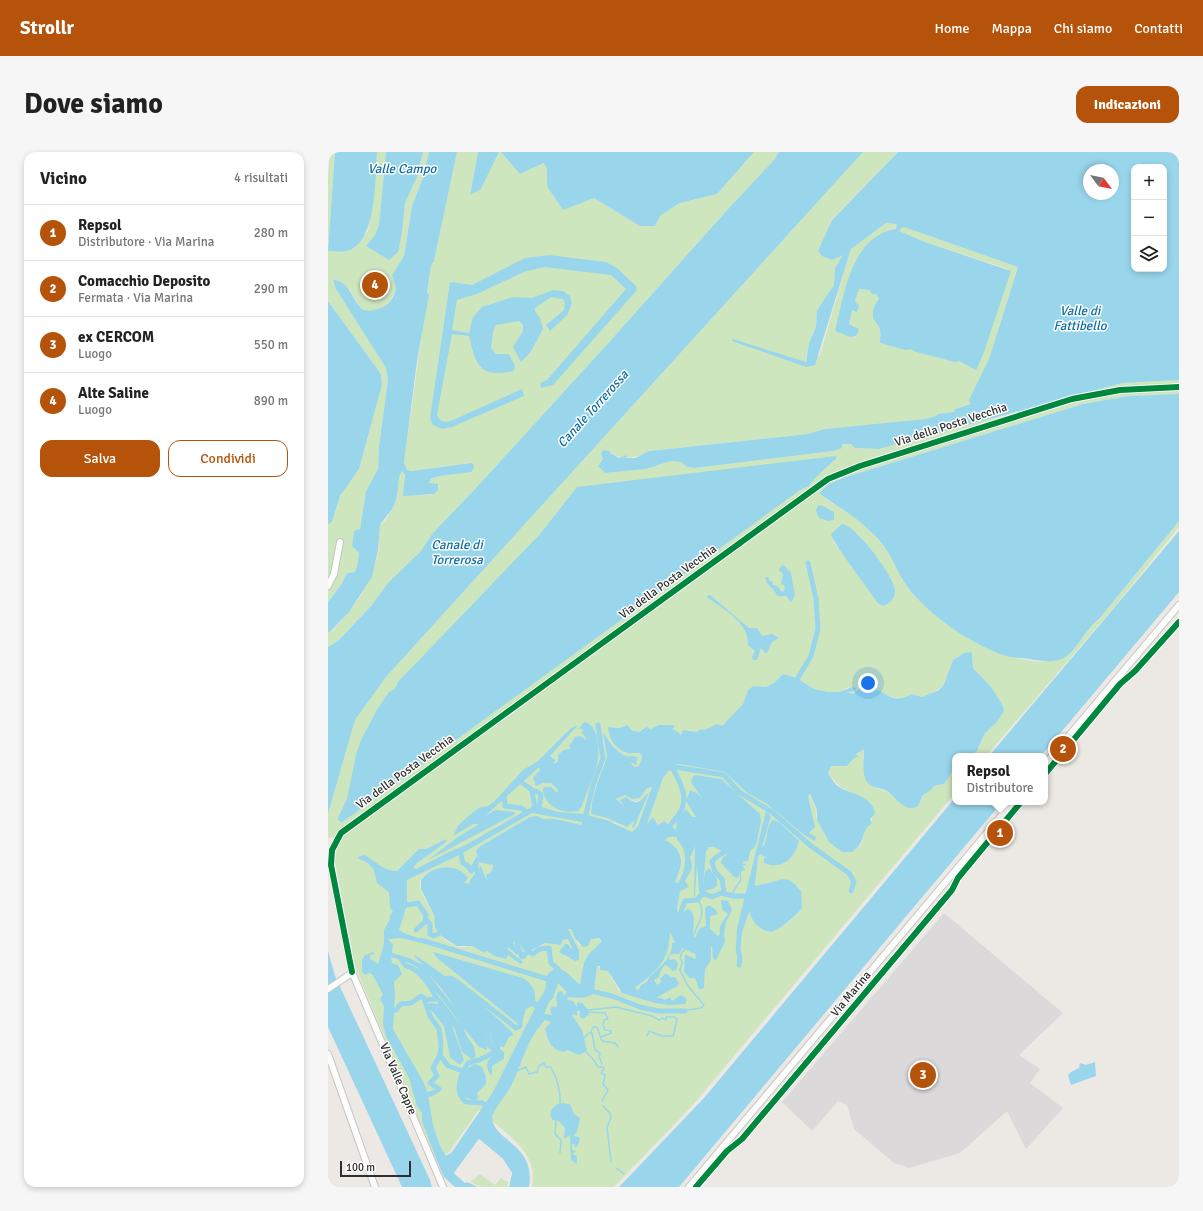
<!DOCTYPE html>
<html lang="it">
<meta charset="utf-8">
<style>
:root{--surface:#fff;--page:#f6f6f6;--text:#222;--muted:#767676;--line:#e0e0e0;--accent:#b45309}
body{margin:0;font-family:Signika,sans-serif;background:var(--page);color:var(--text)}
.controls{position:absolute;right:12px;top:12px;display:grid;overflow:hidden;border-radius:8px;box-shadow:0 2px 6px #0003}
.controls button{width:36px;height:36px;display:grid;place-items:center;padding:0;border:0;border-bottom:1px solid var(--line);background:var(--surface);color:var(--text);font:20px sans-serif}
.compass{position:absolute;left:755px;top:12px;width:36px;height:36px;border-radius:50%;background:var(--surface);box-shadow:0 2px 6px #0003;rotate:122deg}
.scale{position:absolute;left:12px;bottom:10px;width:71px;box-sizing:border-box;padding-left:4px;border:2px solid #2e2e2e;border-top:0;font-size:11px;line-height:14px;white-space:nowrap;color:#2e2e2e;-webkit-text-stroke:3px #fff;paint-order:stroke}
.you{position:absolute;left:540px;top:531px;width:14px;height:14px;margin:-10px;border:3px solid #fff;border-radius:50%;background:#1a73e8;box-shadow:0 0 0 6px #1a73e833}
.badge{display:grid;place-items:center;width:26px;height:26px;border-radius:50%;background:var(--accent);color:#fff;font-size:13px;font-weight:700}
.pin{position:absolute;translate:-50% -50%;border:2px solid #fff;box-shadow:0 1px 4px #0006}
.popup{position:absolute;left:624px;top:601px;width:96px;height:52px;box-sizing:border-box;display:grid;place-content:center;border-radius:8px;background:var(--surface);filter:drop-shadow(0 1px 3px #0005);font-size:13px;white-space:nowrap;color:var(--muted)}
.popup b{font-size:15px;color:var(--text)}
.popup::after{content:'';position:absolute;left:50%;top:100%;margin-left:-8px;border:8px solid transparent;border-top-color:var(--surface)}
.list{margin:0;padding:0;list-style:none}
h2{display:flex;justify-content:space-between;align-items:center;height:52px;margin:0;padding:0 16px;font-size:17px}
h2 small{font-size:13px;font-weight:400;color:var(--muted)}
.list li{display:grid;grid-template-columns:26px 1fr auto;gap:12px;align-items:center;box-sizing:border-box;height:56px;padding:0 16px;border-top:1px solid var(--line)}
.list b{display:block;font-size:15px;white-space:nowrap}
.list p{margin:0;font-size:13px;white-space:nowrap;color:var(--muted)}
.list em{font-size:13px;font-style:normal;color:var(--muted)}
.actions{display:flex;gap:8px;padding:12px 16px}
.actions a{flex:1;padding:9px 0;border:1px solid var(--accent);border-radius:12px;text-align:center;font-size:14px;color:var(--accent)}
.actions .main{background:var(--accent);color:#fff}
.icon{flex:none;width:22px;height:22px;fill:none;stroke:currentColor;stroke-width:2;stroke-linecap:round;stroke-linejoin:round}
.map{position:relative;flex:none;width:851px;height:1035px;overflow:hidden;border-radius:12px}
header{display:flex;align-items:center;gap:24px;box-sizing:border-box;height:56px;padding:0 20px;background:var(--accent);color:#fff}
header strong{font-size:19px}
nav{display:flex;gap:22px;margin-inline-start:auto;font-size:14px}
.intro{display:flex;align-items:center;justify-content:space-between;box-sizing:border-box;height:96px;padding:0 24px}
h1{margin:0;font-size:28px}
.button{padding:10px 18px;border-radius:12px;background:var(--accent);color:#fff;font-size:14px;font-weight:700}
main{display:flex;gap:24px;padding:0 24px}
aside{flex:1;background:var(--surface);border-radius:12px;box-shadow:0 2px 6px #0003}
.map>svg:first-child{display:block}
</style>
<header>
<strong>Strollr</strong>
<nav><a>Home</a><a>Mappa</a><a>Chi siamo</a><a>Contatti</a></nav>
</header>
<div class="intro"><h1>Dove siamo</h1><a class="button">Indicazioni</a></div>
<main>
<aside>
<h2>Vicino<small>4 risultati</small></h2>
<ul class="list">
<li><span class="badge">1</span><div><b>Repsol</b><p>Distributore · Via Marina</p></div><em>280 m</em></li>
<li><span class="badge">2</span><div><b>Comacchio Deposito</b><p>Fermata · Via Marina</p></div><em>290 m</em></li>
<li><span class="badge">3</span><div><b>ex CERCOM</b><p>Luogo</p></div><em>550 m</em></li>
<li><span class="badge">4</span><div><b>Alte Saline</b><p>Luogo</p></div><em>890 m</em></li>
</ul>
<div class="actions"><a class="main">Salva</a><a>Condividi</a></div>
</aside>
<div class="map">
<svg width="851" height="1035" viewBox="0 0 851 1035">
<rect width="100%" height="100%" fill="#ece8e4"/>
<!-- industrial -->
<path fill="#dcd9db" d="M616 761 735 861 691 903 712 917 702 931 735 956 698 997 679 959 632 1001 581 1016 566 1011 526 977 519 953 510 949 484 979 454 950Z"/>
<!-- green -->
<path fill="#cee6be" fill-rule="evenodd" d="M2 0H7L0 97V25Z
M49 0H58L51 73 47 83 38 94 74 81 77 51 89 25 95 0H101L95 26 84 54 76 104 64 123 68 137 61 152 54 157 40 159 35 157 30 152 21 136 5 129 8 137 58 216 60 228 51 294 50 317 38 339 32 377 26 380 24 394 31 401 29 415 27 420 19 421 13 433 0 450V372L4 370 12 344 31 317 54 233 53 222 0 149V99H21L40 79Z
M129 0H150L142 42 153 37 171 0H173L193 22 216 11 219 17V34L266 46 312 74H327L333 63 352 51 389 42 426 0H451L446 8 401 56 283 188 148 336 104 382 92 400 60 431 43 454 11 488 0 495V480L5 479C27 451 42 438 50 401 52 392 50 383 52 373L58 368 66 354 69 346 71 323 74 319 77 323 79 343H103L110 338 111 334 101 332 102 328 112 324 134 321 142 311 84 319 79 318 76 311 103 114 106 109Z
M535 0H570L504 67 499 80 516 102 507 116 506 133 489 158 488 175 481 191 477 211 405 187 478 215 492 203 523 97 558 71 569 72 568 77 527 110 517 138 507 179 515 182 528 174 521 172 523 161 529 152 527 149 531 137 541 138 544 142H548L551 147 549 148 546 168C555 173 552 183 552 191L582 197 588 200 631 209 643 215 680 117 597 90 570 79 574 74 579 76 690 115 661 207 643 252 627 257 626 260 598 267 567 271 497 277 480 282 321 299C307 306 297 309 282 301V299L276 298 274 310 277 321 318 317 343 309 353 310 359 315 367 316 505 299 514 292 523 291 527 296 551 297 794 231 851 228V242L801 244 755 252 515 326 501 332 491 341C506 355 524 361 540 376 547 384 556 393 561 402 568 414 572 426 580 436 609 472 693 527 739 504 747 499 760 475 771 467L851 369V375L788 453 658 604H640L651 596 657 581 669 570 676 559 675 554 664 536 645 516 644 501C621 502 625 515 616 531 613 537 602 543 594 545L584 542C570 551 561 544 548 537L537 541 532 537 525 542 519 540 521 539V535L511 540H497L486 537 469 526 455 522 446 531 438 535 425 534 420 538 415 552 394 574 369 580 360 578 353 584 343 577 345 576C335 569 331 577 323 577 321 577 319 576 317 575L311 580H307L297 573 293 576 282 575 280 581 289 595 296 599 313 602 314 607 310 615 305 614 303 609 310 610V606L298 604 290 599 275 581 279 605 269 632 264 650 263 662 279 666 296 674 309 666 304 675 306 676 320 642V640C314 650 308 652 298 645L295 652 297 655 288 647 297 643 304 647 312 646 319 635H324L315 663 307 679 302 680 286 670 280 675 261 671 257 674C244 671 230 668 217 667 211 667 210 664 202 665L154 693 148 698 149 704 161 708 165 714 164 719 158 723 159 729 153 714 151 716 152 723 145 732 135 731 139 726C129 707 94 717 92 730 91 743 104 754 106 764 108 773 108 782 117 788 122 791 131 796 137 795 139 795 141 793 143 794 147 795 152 799 156 801L159 799 166 804 180 803 192 812 194 809 177 796H181L188 802 185 791 187 787 190 789 195 798H204L217 791 233 793 235 788 240 787 244 795 243 797 236 794 232 799 238 805 246 808 250 806 251 798 240 777H243L251 793 261 791 263 787 272 786V792L259 806 275 818 280 819 291 839 302 841C328 817 342 814 341 774L350 762C347 751 353 742 350 731L347 730C354 711 360 700 337 688L348 678 336 669 330 673 328 669 319 673 318 671 335 626 345 613 351 612 397 620 448 658 462 671 488 685 481 681 482 679 480 644 481 642 489 657 488 665 501 690 524 700C533 694 536 689 536 678L544 671 543 650 512 635 500 621 503 614H519L525 607 528 605V603L536 596C535 609 532 630 547 636 551 638 555 637 559 640 569 646 572 654 585 656L591 652 595 643 606 634 613 633 618 630 627 614V641L364 954 286 1035H204C205 1028 205 1020 203 1013 198 993 166 971 151 958L121 1000 108 1011 27 814 7 710 9 695 15 683 0 686V662L27 568 58 525ZM512 373 531 383 553 410 567 436 550 451 519 406 505 390 508 377ZM438 660 443 664 433 696 451 670 470 689C466 705 456 715 438 712L440 707 433 702 430 706 427 733V735L439 731 461 728 471 735 474 754C471 765 451 778 440 780L428 772 422 760H421L414 781 412 800H409V776Z
M152 1022 167 1033 173 1026 181 1031 179 1035H153L142 1030Z"/>
<!-- water -->
<path fill="#99d6ec" fill-rule="evenodd" d="M7 0H49C47 25 49 87 22 98 16 101 6 99 0 99Z
M58 0H95L89 25 77 51 74 81 70 100 61 108 38 94 47 83 51 73Z
M101 0H129L106 109 103 114 99 141 101 143 89 209 76 311 79 318 84 319 143 311 145 312 146 316 143 320 112 324 103 327 101 331 110 332V338L106 342 75 344 77 323 74 319C69 326 71 336 69 344 66 359 59 362 52 373L50 398 44 425 21 460 2 480H0V450L13 433 19 421 27 420 29 415 31 401 24 394 26 379 32 377 38 339 50 317 51 294 60 228 58 216 8 137 5 128C22 129 23 146 33 156 37 159 40 159 45 158 59 156 64 150 68 137L64 123 76 104 84 54 95 26Z
M150 0H171L153 37 142 43Z
M173 0H426L389 42 352 51 333 63 327 74H312L266 46 235 58 219 34V17L216 11 192 22Z
M451 0H535L58 525 27 568 0 662V495L11 488 43 454 60 431 92 400 104 382 148 336 283 188 401 56 446 8Z
M570 0H851V228L794 231 551 297 527 296 523 292H514V296L505 299 367 316 359 315 353 310 343 309 318 317 277 321 270 314 275 307 273 301 276 298 282 299V301L291 306 299 303 298 306H307L321 299 480 282 497 277 598 267 608 264 610 262 626 260 627 257 643 252 641 248 661 207 690 115 579 76 574 75 571 79 597 90 683 119 655 203 648 218 631 209 627 210 588 200 582 197 578 198 552 191C552 187 553 183 552 178 551 173 549 172 546 168 543 162 547 150 551 147L548 142H544L541 138 531 137 527 149 531 154 529 160 524 158 521 172 531 177 528 184 522 185 507 179C516 143 523 84 568 77L569 72 558 71 523 97 487 213 478 215 404 189 405 187 478 210 481 191 488 175 489 158 506 133 507 116 515 103 504 108 494 104 490 99 504 68ZM806 15H836V117H806ZM761 18H785V42H761Z
M221 103 278 110 289 116 308 134 309 138 225 233 213 236 212 231 219 228 298 137 283 123 216 115 196 120 149 142 129 148 124 178 141 181 145 165 154 155 185 145 204 146 225 138 235 139 242 144 244 152 239 163 222 179 218 173 236 158 237 151 235 147 223 145 207 156V159L212 166 215 177 202 201 193 210 185 195 195 179V173L191 169 168 173 165 180 163 196 168 202H181L187 214 186 219C153 226 148 215 141 184L124 182 109 263 112 268 118 270 125 268 194 237 196 244 124 275 114 277 105 273 102 266 122 130 144 133 197 106Z
M0 149 53 222 54 233 31 317 12 344 4 370 0 372Z
M851 242V369L771 467C757 477 748 501 734 507 723 511 712 509 701 507 695 506 689 506 683 505 649 497 602 464 581 437 572 426 568 414 561 402 556 393 548 384 540 377 525 362 507 354 491 341L501 332 515 326 755 252 801 244Z
M508 304V307C502 312 484 328 481 334L472 338 23 664 14 670 11 669 10 666 19 647 28 603 33 588 50 556 61 540 67 537 70 530 212 382 249 335Z
M490 353 495 354 506 360V368L500 369 491 366 488 359Z
M514 372C529 374 564 422 567 437 568 445 562 452 555 454L550 451C543 441 503 388 503 382Z
M851 379V440L713 604H661Z
M456 413 463 421 467 444 463 450 458 444H449C447 437 439 434 437 426L440 425 442 429H444L445 433 449 434 454 440 457 438 456 433 453 432 455 422 451 418 453 414Z
M382 443 421 476H429L434 484 444 482 451 486 444 490 439 501H437L433 496 429 508H425L424 505 427 499 420 493C421 470 396 458 380 446L378 444Z
M643 500 644 501 645 516 664 536 675 554 676 559 669 570 657 581 649 599 640 604H627C627 615 623 623 616 632L606 634 602 639 595 643 590 654C577 662 568 645 559 639 552 635 544 637 539 630 533 621 536 608 536 597L528 602 530 604 525 607 519 614H503L500 621C504 627 507 633 513 636 526 643 545 644 547 662L542 667 544 671C531 680 540 689 524 700H514L501 690 489 668V657L482 642 480 644 487 675 481 681 488 685 487 689 475 682 439 652 418 640 397 620 351 612 345 613 335 626 319 672 325 665 330 673 336 669 348 678 349 667 358 657 364 665H368L358 649 362 638 369 641 375 648 363 630 365 625 367 623 393 627 432 662 433 669 429 689 427 695 422 699 420 709 414 710 419 714 414 713 417 718 412 720 410 726 406 725 393 711 394 707 401 700 400 698 394 699 386 695H381L378 700 375 735 377 720 381 716 389 727V734L385 737 371 740 369 711 367 744 366 745 367 694 362 706C367 717 361 721 357 729L361 735 352 739 349 756 350 767 359 757 363 758 366 766 365 783 367 786 371 777 378 774 377 756 381 753 387 757 390 762 382 764V777L390 784 392 782C390 774 395 769 400 762L394 757 393 748 400 749 404 758 398 770 396 781 397 790 388 808 385 807 384 794 383 795V808L377 817 376 835 375 837H371L367 826H361L356 819 357 802 367 807 368 806 367 802 354 796 351 802H343L341 806 342 808 346 807 349 809 350 813 348 818 344 819 340 814 337 813 333 818 331 825 326 828 329 833 334 829 332 827 338 821 343 825H347L351 831 349 834 328 846H333L337 848 342 845 344 849 353 843 358 846V852L341 853 327 851 294 841 280 819 272 818V814H269L266 838 264 843 254 846 241 845 238 847 245 849 249 855V851L253 850 259 856 261 862 256 867 252 865V859H249V864L246 862 244 863 254 878 259 899 251 903 240 898 236 900C222 897 220 888 217 877L223 870 217 868C199 886 194 913 182 936 176 946 168 954 164 965 165 990 208 991 201 1035H181L184 1021 175 1007 151 987 126 1021 137 1031 139 1029 149 1035H127L116 1025 111 1014 94 969V961L89 954 81 926 58 884 55 873 56 854 52 847 55 842 44 822 41 821 38 823 34 820V808L37 803 45 800 47 802 42 803V807L50 812 56 792V778L62 767 61 764 65 760 62 755 61 740 49 731 46 718 40 711 31 707 29 705 37 703C47 709 57 720 69 719L91 697H98L118 687V690L89 711 85 716 88 717 123 699 136 694 207 653 230 660 256 662 281 669 304 680 310 674 324 635 319 636 312 646 304 647 297 643 288 647 296 654 292 648 298 645C311 655 312 648 321 640L306 676 304 675 307 668 299 675 279 666 263 662 264 650 269 632 279 605 275 580C281 589 287 599 298 604 302 605 306 603 310 606L308 613 303 610 305 614 310 615 314 607 313 602C309 600 305 602 300 601 290 599 281 588 280 577L281 575 291 576 299 573 305 579 311 580 318 575 323 577 331 573H345L347 575 344 577 350 580 353 583 355 578 369 580 373 577 377 578 389 572 394 574 415 552 420 538 425 534 438 535 446 531 455 522 469 526 486 537 500 540H511L525 535 528 536 527 539 519 540 525 542 531 537 537 541 548 537C564 545 567 551 584 542L594 545 611 538 616 532 625 508 636 501ZM204 661 249 669 254 670V673L227 667H216L209 664 202 665 154 693 148 698 149 704 161 708 165 714 164 719 158 723 159 729 153 714 151 716 152 723 145 732 136 731 140 726C130 710 103 713 93 728V737L106 763 107 775 113 784 129 794H144L156 801 159 799 166 804 178 807 180 803 192 812 195 811 194 809 178 796H181L189 803 190 801 185 791 187 788 190 789 195 798H204L217 791 233 793 235 788 240 787 244 796 243 797 240 792H237L231 800 247 809 251 808V798L240 777H243L247 786 255 795 260 794 263 787 272 786 273 790 261 802 256 810 252 833 238 820 230 815C213 824 221 824 217 838 215 842 212 846 210 850L207 849C208 838 204 832 195 826L105 800 109 806 189 871 194 870 198 857 204 854 207 856 165 940 124 1000 118 1004 112 994 105 973 100 942 96 931 65 877 67 844 66 830 74 822 70 813 64 811 63 805C75 808 87 813 97 820 110 829 131 858 133 873L112 846 110 848V852L103 851 99 853 116 874 122 905 132 913 136 908 125 877V872L134 900 144 907 147 906C150 893 137 887 136 876L151 895 159 898 158 881 161 880 163 881 164 893 169 898 168 902C158 906 156 916 164 924V914L176 907V900L172 897V894L176 895 181 885 185 883 184 880 145 844 90 805 87 803 86 804 95 813 81 806 64 801 65 793 60 787 73 786 98 792 99 789 76 781 71 778 79 753V728L131 703ZM340 685H349V688C361 698 358 719 350 731L347 730C355 712 358 699 337 688ZM342 780 347 790 344 791C345 811 321 820 319 830L313 833 310 839 307 836C329 818 341 810 342 780ZM230 831 239 840 236 844 234 839 230 840 228 845 229 854 228 855 224 854 222 858 224 863 216 862 221 850 225 846Z
M256 570C270 572 272 596 270 607 269 619 258 641 254 654L250 659C237 662 221 657 216 643 215 639 214 639 216 635H223L229 641 230 638 223 631H215L208 634 205 626 212 618 211 615 157 664 167 658 187 660V662L100 708 130 685 151 672H145L125 684 130 674 140 664 151 656 160 654 166 650 195 618 210 609 243 576 250 573 222 604 227 608 226 612 230 610V603L236 598 242 597 241 594 247 585 252 584 258 588 257 584 253 581 256 578 251 576Z
M627 646V650H674L351 1035H291L376 946Z
M438 659 443 664 434 695C441 689 437 675 445 668L451 670 471 689C467 705 455 719 436 711V706H439L432 702 430 706 427 733 428 734 455 727 461 728 468 733 473 739 474 756C468 764 453 777 443 780 432 778 424 771 422 760H421L414 781 412 802 408 795 409 776Z
M0 799 7 824 102 1028 104 1035H74L0 875Z
M767 910 768 924 743 933 740 923 743 920 751 916 752 911 758 913Z
M147 912 154 915 158 925V932L149 941 150 946 148 949 136 945C130 934 134 917 147 912Z
M233 951 242 952 246 962 252 966 249 980 245 984 251 985 252 988 248 996 246 992H244V998L248 999 244 1002 249 1004V1012L243 1008 242 983 236 987 237 976 231 969 225 968C219 962 225 953 233 951Z"/>
<!-- pier -->
<path fill="#ece8e4" d="M151 987 175 1007 184 1021 181 1035H179L182 1021 176 1012 151 989 129 1021 137 1028H140L151 1035 139 1030 137 1031 126 1021Z"/>
<g fill="none" stroke-linecap="round" stroke-linejoin="round">
<!-- stream -->
<path stroke="#99d6ec" stroke-width="1.5" d="M405 744V740L413 728 412 720
M365 785C370 769 379 764 370 747
M357 797 354 800 352 806 354 810 352 818 360 834 376 853 373 856 359 858
M260 858 288 855 324 864 331 868 334 866 338 868V865H346L349 867 345 884H334L321 879 319 884
M260 860 277 861 280 867 276 868 275 873 277 878 283 879V881L273 885
M263 880 265 875H269L274 889 287 891 290 895
M256 886 261 881H264L267 898 272 901 271 905 274 912
M257 899 265 907 270 915H275L276 917 273 921 277 923 275 932 280 938 274 949
M189 919 198 915 201 922 209 920 211 914 216 911 218 915H223C228 925 233 938 232 951
M275 954 282 961 283 966 279 975 283 1010
M228 968 227 982 233 988 232 1001
M288 1016 296 1022"/>
<!-- canal -->
<path stroke="#99d6ec" stroke-width="5" d="M468 529 483 504 490 477 488 447 480 411
M339 616 347 615 396 623 411 640 444 660 483 694 521 721 526 730 523 739
M192 629 204 638 207 656
M204 638 210 640 213 643 211 657
M176 644 177 654 193 656 199 660
M257 666 265 633 275 606 270 573
M342 675C344 669 348 667 351 662 362 646 352 630 344 615
M133 702 135 711 140 714 143 719 150 707 162 710
M144 730 150 722 148 716V711
M396 741 394 727 387 720 384 710 387 706 404 695
M79 753 90 751 98 763 97 770 88 778
M346 767 352 762 357 749 369 748 375 741 384 745 393 741 405 744H421
M98 768 102 772V782L105 784 110 782
M189 786V793L194 805 196 804 199 799 205 802 211 797 221 796 223 811 230 817 231 821
M93 788 223 828
M410 797 412 806 411 813
M73 807 78 814C92 817 103 835 109 847L97 848
M91 814 127 860 136 873
M114 827 122 826 128 829 188 876 192 874V866
M259 838 284 844 312 855 330 859H357
M61 860 68 858 73 852 83 851 93 844 96 846 102 864 111 877 113 893 112 903 105 916 109 924 102 931 111 937 105 941 95 944
M158 874 161 886V893L166 897 167 900 151 908 140 911C133 922 125 940 138 950L154 951 163 955
M112 903 120 914 135 919"/>
<!-- minor casing -->
<g stroke="#c5c4c5" stroke-width="8">
<path id="minor" d="M0 434 6 422 12 390
M717 612 851 453
M24 820 3 713 4 698 13 681 500 327 532 314 744 247 792 238 851 235
M24 820 115 1035
M0 837 21 823 24 820
M0 902 47 1035
M361 1035 685 650"/>
</g>
<!-- minor -->
<use href="#minor" stroke="#fcfcfb" stroke-width="6"/>
<!-- cycleway casing -->
<g stroke="#fff" stroke-width="8">
<path id="cycleway" d="M717 622 792 532 807 519 851 470
M24 820 3 713 4 698 13 681 500 327 532 314 744 247 792 238 851 235
M368 1035 399 999 414 987 624 738 630 726 693 650"/>
</g>
<!-- cycleway -->
<use href="#cycleway" stroke="#00873e" stroke-width="6"/>
</g>
<g text-anchor="middle" dominant-baseline="central" stroke-width="3" stroke-linejoin="round" paint-order="stroke">
<!-- street labels -->
<g font-size="12" fill="#2e2e2e" stroke="#fff">
<text transform="translate(623 273) rotate(-18)">Via della Posta Vecchia</text>
<text transform="translate(340 430) rotate(-36)">Via della Posta Vecchia</text>
<text transform="translate(77 620) rotate(-36)">Via della Posta Vecchia</text>
<text transform="translate(523 842) rotate(-50)">Via Marina</text>
<text transform="translate(70 927) rotate(67)">Via Valle Capre</text>
</g>
<!-- water labels -->
<g font-size="13" font-style="italic" fill="#0d6fa3" stroke="#fff">
<text x="74" y="17">Valle Campo</text>
<text x="752" y="159">Valle di<tspan x="752" dy="15">Fattibello</tspan></text>
<text transform="translate(265 257) rotate(-48)">Canale Torrerossa</text>
<text x="129" y="393">Canale di<tspan x="129" dy="15">Torrerosa</tspan></text>
</g>
</g>
</svg>
<div class="controls">
<button>+</button>
<button>−</button>
<button><svg class="icon" aria-label="layers" viewBox="0 0 24 24"><path d="M12 4l9 5-9 5-9-5zM3 14l9 5 9-5"/></svg></button>
</div>
<svg class="compass" viewBox="-18 -18 36 36"><path d="M0-13l5 13h-10z" fill="#e53935"/><path d="M0 13l5-13h-10z" fill="#767676"/></svg>
<div class="scale">100 m</div>
<div class="you"></div>
<div class="pin badge" style="left:672px;top:681px">1</div>
<div class="popup"><b>Repsol</b>Distributore</div>
<div class="pin badge" style="left:735px;top:597px">2</div>
<div class="pin badge" style="left:595px;top:923px">3</div>
<div class="pin badge" style="left:47px;top:133px">4</div>
</div>
</main>
